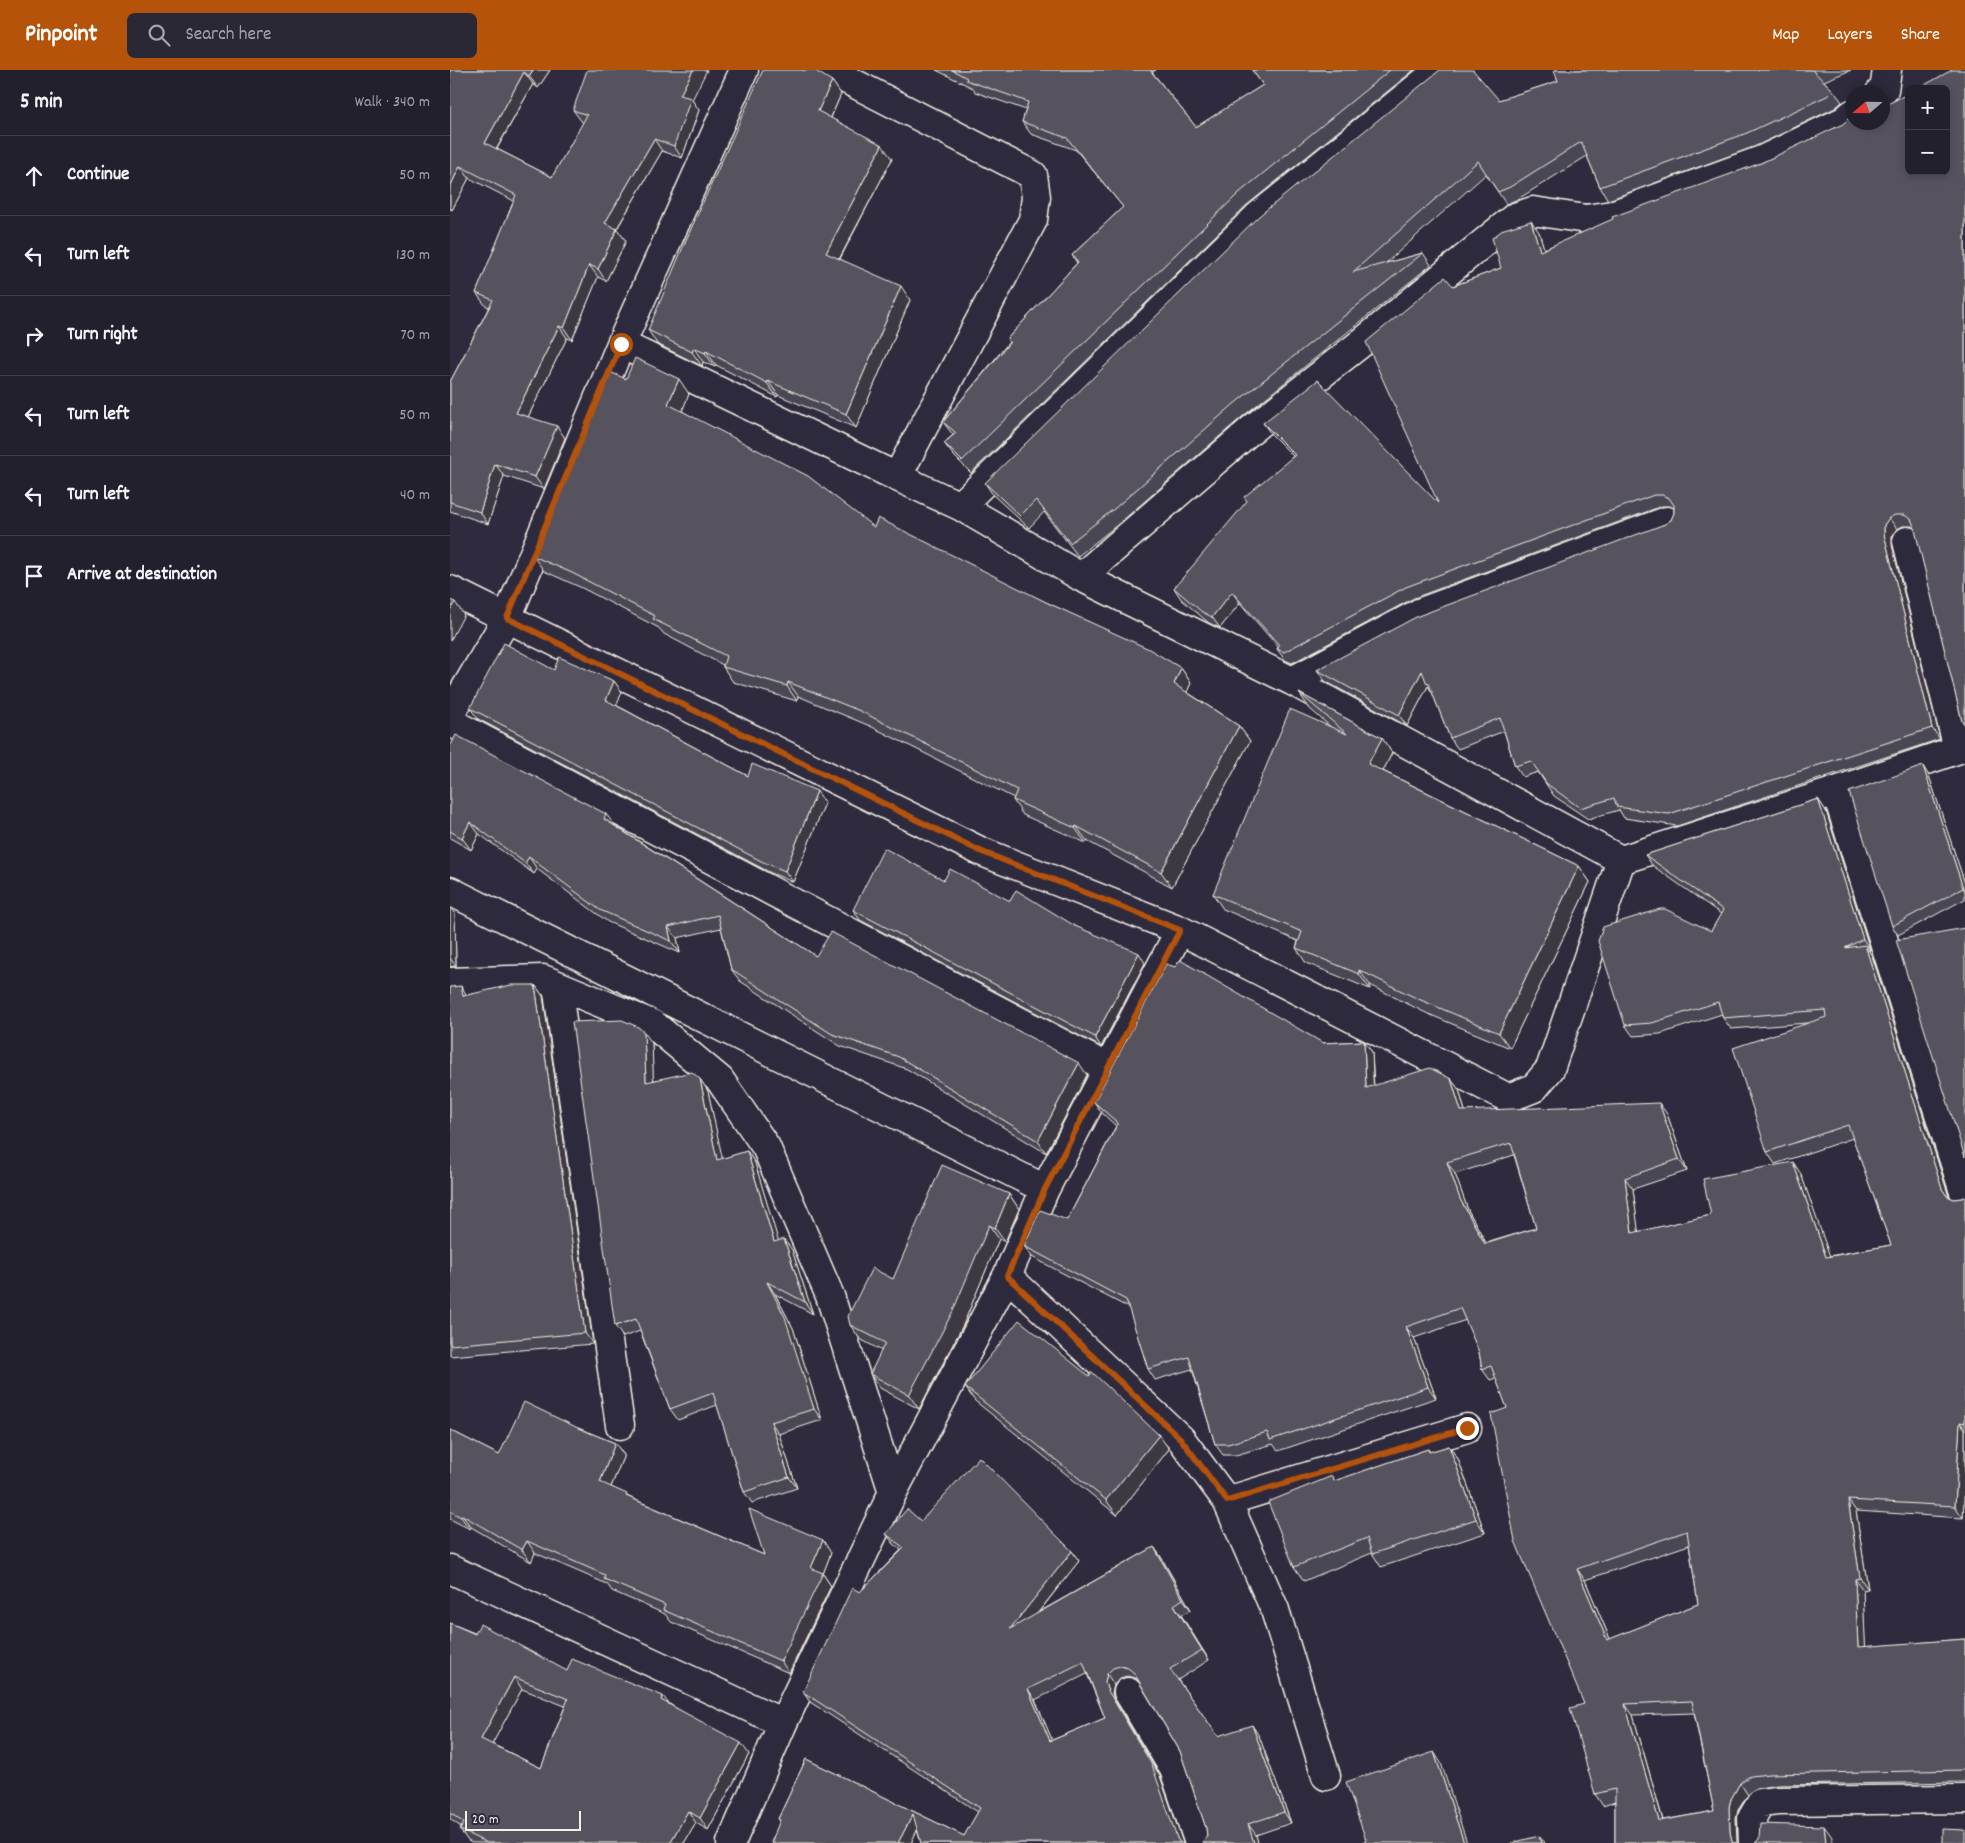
<!DOCTYPE html>
<meta charset="utf-8">
<style>
:root{--surface:#23202e;--page:#2b2836;--text:#f1f3f6;--muted:#a3a3aa;--line:#403e4a;--accent:#b45309}
body{margin:0;font-family:Dekko,sans-serif;background:var(--page);color:var(--text)}
.controls{position:absolute;right:15px;top:15px;display:grid;overflow:hidden;border-radius:8px;box-shadow:0 2px 8px #0003}
.controls button{width:45px;height:45px;display:grid;place-items:center;padding:0;border:0;border-bottom:1px solid var(--line);background:var(--surface);color:var(--text);font:25px sans-serif}
.compass{position:absolute;left:1395px;top:15px;width:45px;height:45px;border-radius:50%;background:var(--surface);box-shadow:0 2px 8px #0003;rotate:250deg}
.scale{position:absolute;left:15px;bottom:12px;width:116px;box-sizing:border-box;padding-left:5px;border:2px solid #f4f1e8;border-top:0;font-size:14px;line-height:18px;white-space:nowrap;color:#f4f1e8;-webkit-text-stroke:4px #2f2a3d;paint-order:stroke}
.stop{position:absolute;width:15px;height:15px;margin:-11px;border:4px solid #b45309;border-radius:50%;background:#fff}
.stop.end{background:#b45309;border-color:#fff;box-shadow:0 1px 5px #0008}
.list{margin:0;padding:0;list-style:none}
h2{display:flex;justify-content:space-between;align-items:center;height:65px;margin:0;padding:0 20px;font-size:21px}
h2 small{font-size:16px;font-weight:400;color:var(--muted)}
.list li{display:grid;grid-template-columns:32px 1fr auto;gap:15px;align-items:center;box-sizing:border-box;height:80px;padding:0 20px;border-top:1px solid var(--line)}
.list b{display:block;font-size:19px;white-space:nowrap}
.list em{font-size:16px;font-style:normal;color:var(--muted)}
.icon{flex:none;width:28px;height:28px;fill:none;stroke:currentColor;stroke-width:2;stroke-linecap:round;stroke-linejoin:round}
.map{position:relative;flex:none;width:1515px;height:1773px;overflow:hidden}
header{display:flex;align-items:center;gap:30px;box-sizing:border-box;height:70px;padding:0 25px;background:var(--accent);color:#fff}
header strong{font-size:24px}
nav{display:flex;gap:28px;margin-inline-start:auto;font-size:18px}
.search{width:350px;height:45px;background:var(--page);display:flex;align-items:center;gap:12px;box-sizing:border-box;padding:0 18px;border-radius:8px;color:var(--muted);font-size:19px}
main{display:flex}
aside{flex:1;background:var(--surface)}
.map>svg:first-child{display:block}
</style>
<header>
<strong>Pinpoint</strong>
<div class="search"><svg class="icon" aria-label="search" viewBox="0 0 24 24"><circle cx="10" cy="10" r="6"/><path d="M15 15l6 6"/></svg>Search here</div>
<nav><a>Map</a><a>Layers</a><a>Share</a></nav>
</header>
<main>
<aside>
<h2>5 min<small>Walk · 340 m</small></h2>
<ul class="list">
<li><svg class="icon" aria-label="ahead" viewBox="0 0 24 24"><path d="M12 20V5M6 11l6-6 6 6"/></svg><div><b>Continue</b></div><em>50 m</em></li>
<li><svg class="icon" aria-label="left" viewBox="0 0 24 24"><path d="M17 20v-9H6M10 6l-5 5 5 5"/></svg><div><b>Turn left</b></div><em>130 m</em></li>
<li><svg class="icon" aria-label="right" viewBox="0 0 24 24"><path d="M7 20v-9h11M14 6l5 5-5 5"/></svg><div><b>Turn right</b></div><em>70 m</em></li>
<li><svg class="icon" aria-label="left" viewBox="0 0 24 24"><path d="M17 20v-9H6M10 6l-5 5 5 5"/></svg><div><b>Turn left</b></div><em>50 m</em></li>
<li><svg class="icon" aria-label="left" viewBox="0 0 24 24"><path d="M17 20v-9H6M10 6l-5 5 5 5"/></svg><div><b>Turn left</b></div><em>40 m</em></li>
<li><svg class="icon" aria-label="arrive" viewBox="0 0 24 24"><path d="M6 21V4h12l-3 4 3 4H6"/></svg><div><b>Arrive at destination</b></div></li>
</ul>
</aside>
<div class="map">
<svg width="1515" height="1773" viewBox="0 0 1515 1773">
<rect width="100%" height="100%" fill="#2f2a3d"/>
<filter id="ink" filterUnits="userSpaceOnUse"><feTurbulence type="fractalNoise" baseFrequency=".02" numOctaves="2"/><feDisplacementMap in="SourceGraphic" scale="10" xChannelSelector="R" yChannelSelector="G"/><feConvolveMatrix kernelMatrix="1 2 1 2 8 2 1 2 1" color-interpolation-filters="sRGB"/></filter>
<g filter="url(#ink)">
<g fill="none" stroke-linecap="round" stroke-linejoin="round">
<!-- minor casing -->
<g stroke="#f4f1e8" stroke-width="31">
<path id="minor" d="M1430 22 1434 20 1437 0
M171 274 447 407
M510 436 807 147 989 0
M1457 471 1508 679
M631 507 802 359 910 274 1065 147 1083 141 1136 149 1162 145 1312 90 1394 51 1402 44
M0 520 530 781 730 860 1058 1028 1084 1018 1100 999 1171 790 842 611 631 507 510 436 447 407 583 150 586 127 583 105 378 0
M842 611 969 543 1217 451
M0 645 57 548 171 274 294 0
M0 652 658 998
M1515 677 1386 721 1515 1125
M1171 790 1386 721
M0 821 595 1119
M0 912 93 909 204 955 270 1010 316 1077 380 1226 443 1422
M107 915 170 1355
M557 1206 731 1369 777 1431 825 1540 876 1706
M777 1431 1017 1358
M0 1499 333 1653
M678 1622 724 1699 749 1773
M281 1773 333 1653 443 1422 557 1206 595 1119 730 860
M1303 1773 1302 1748 1311 1733 1327 1731 1515 1729"/>
</g>
<!-- minor -->
<use href="#minor" stroke="#2f2a3d" stroke-width="28"/>
</g>
<!-- wall -->
<path fill="#4a4752" stroke="#f4f1e8" fill-rule="evenodd" d="M0 0H100L88 18 83 14 47 79 102 107 133 53 132 52 123 40 242 30 249 40 232 88 212 81 167 159 176 171 156 211 148 207 122 270 117 268 78 347 115 368 94 419 54 406 38 454 0 441V312L39 237 35 235 26 223 64 131 19 108 2 140 0 139Z
M486 0H706L702 2 746 57 813 15 802 0H964L797 135 521 403 503 385 494 373 503 365 493 352 559 272 557 269 627 193 622 185 673 137 626 80 581 64 572 52 576 40 525 22 523 18Z
M1104 0H1401L1374 11 1383 20 1392 32 1385 38 1306 76 1158 130 1150 117 1137 86 1068 129 1056 134 1036 104 936 193 973 183 981 195 792 347 672 451 628 486 594 442 579 458 543 425 535 413 1049 30 1108 11Z
M1515 0V655L1512 651 1465 458 1462 456H1453L1447 459 1442 466V475L1490 669 1227 756 1174 748 1169 740 1138 749 1104 726 1088 702 1073 707 1065 696 1054 661 1008 679 1000 668 982 622 978 616 957 656 875 611 867 600 1215 454 1221 450 1224 443V438L1220 436H1212L964 528 842 593 835 590 827 579 828 577 790 533 770 558 759 553 731 529 724 518 843 386 821 364 813 353 988 433 1003 216 1051 198 1089 162 1094 179 1311 93 1402 52Z
M382 11 391 24 381 48 442 89 390 189 460 230 406 358 328 325 327 327 266 295 265 297 253 292 252 296 207 274 198 260Z
M176 309 239 324 232 341 424 457 600 534 731 598 741 613 737 622 789 656 800 671 722 817 637 771 636 773 573 745 563 730 564 728 420 656 348 626 347 631 283 612 273 597V595L214 564 209 558 132 518 94 501 83 486Z
M104 600 164 611 172 622 166 635 298 706 375 733 343 812 321 803 28 649 20 638Z
M849 623 932 668 942 683 933 701 1129 796 1140 812 1060 978 976 943 920 915V919L856 893 846 878 848 871 773 839 763 824 882 658 860 639Z
M0 677 164 755 366 886 637 1005 596 1083 457 999 390 976 290 911 281 899 271 858 227 868 230 883 158 852 87 799 84 804 29 764 21 780 0 768Z
M1479 706 1515 814V829L1448 865 1442 856Z
M1368 729 1376 741 1420 880 1419 881 1422 886 1499 1127 1504 1129 1512 1128 1515 1127V1412L1513 1448 1406 1441 1418 1519 1413 1520 1415 1577 1515 1569V1712L1327 1715 1309 1718 1303 1720 1298 1725 1288 1740 1286 1749 1287 1773H1165V1732L1153 1736 1145 1724 1134 1634 1057 1338 1046 1308 1040 1310 1032 1299 1029 1282 1016 1250 964 1268 986 1328 828 1381 823 1374 786 1385H773L765 1374 742 1299 705 1310 698 1299 679 1238 582 1187 574 1176 617 1150 666 1056 652 1043 644 1032 873 973 914 971 922 982 924 1016 1001 1009 1009 1020 1015 1041 1217 1044 1237 1101 1183 1119 1188 1162 1261 1145 1351 1104 1379 1186 1441 1175 1403 1068 1325 1094 1317 1082 1357 953 1281 959 1273 948 1272 944 1210 964 1183 966 1175 955 1261 861 1271 844 1203 796 1195 785ZM1064 1085 1086 1158 1036 1173 1018 1140 1005 1104ZM1239 1475 1248 1534 1160 1569 1135 1510ZM1244 1643 1264 1741 1213 1750 1183 1645Z
M494 810 560 831 625 856 695 893 651 977 410 850 403 840Z
M0 837 5 844 6 896 0 897Z
M85 915 93 926 143 1274 0 1286V917L17 925Z
M202 973 203 1010 250 1009 258 1021 272 1089 297 1081 305 1093 328 1171 342 1180 363 1244 325 1224 343 1258 372 1350 329 1364 347 1418 302 1433 294 1422 267 1335 228 1350 220 1339 190 1261 173 1267 165 1256Z
M559 1124 569 1139 555 1172 549 1169 513 1255 469 1339 430 1318 420 1304 432 1281 410 1269 400 1255 443 1209Z
M515 1317 719 1379 667 1445 525 1331Z
M128 1358 165 1373 174 1385 161 1417 179 1427 314 1485 381 1483 373 1504 381 1516 339 1603 221 1552 215 1544 162 1521 157 1514 85 1483 81 1492 21 1457 20 1459 0 1449V1360L49 1385Z
M999 1376 1008 1389 1035 1463 931 1497 922 1483 854 1511 844 1497 885 1411 978 1379 980 1382Z
M471 1451 622 1481 629 1491 589 1542 704 1477 711 1487 741 1540 731 1545 759 1590 728 1610 768 1666H809L841 1753 806 1765 808 1773H753L757 1766 756 1758 730 1681 689 1611 685 1608 677 1606 670 1608 664 1615 662 1623 664 1630 710 1706 733 1773H471L467 1760 461 1773H321L330 1752 328 1749 356 1689 514 1766 528 1742 360 1632 353 1622 410 1522 451 1480 444 1474 436 1464ZM637 1604 655 1648 602 1670 585 1630Z
M0 1553 117 1601 218 1633 299 1684 258 1760 246 1753 234 1773H22L18 1771 10 1760 11 1757 0 1749ZM72 1619 115 1636 91 1698 42 1674Z"/>
<!-- shaded-wall -->
<path fill="#3c3942" stroke="#f4f1e8" d="M83 0H100L88 18 79 6Z
M243 0H257L242 30 249 40 232 88 224 76 230 25Z
M74 2 83 14 43 85 35 73Z
M382 11 391 24 378 54 368 41Z
M204 69 212 81 163 165 155 153Z
M432 75 442 89 385 197 376 183Z
M10 96 19 108 2 140 0 137V117Z
M1081 151 1089 162 1098 192 1090 181Z
M167 159 176 171 156 211 148 199Z
M139 195 148 207 122 270 114 258Z
M451 216 460 230 406 358 396 344Z
M109 256 117 268 74 355 66 343Z
M244 278 253 292 252 296 242 282Z
M256 281 266 295 265 297 255 283Z
M229 309 239 324 229 349 218 334Z
M318 311 328 325 327 327 317 313Z
M107 356 115 368 94 419 85 407Z
M45 394 54 406 38 454 30 442Z
M1439 448 1447 459 1442 466V475L1490 669 1482 658 1434 464V455Z
M782 522 790 533 770 558 762 547Z
M5 532 14 545 0 571V540Z
M731 598 741 613 734 629 724 614Z
M972 601 980 613 985 626 978 616 957 656 949 645Z
M164 611 172 622 164 641 156 630Z
M338 612 348 626 347 631 337 616Z
M789 656 800 671 722 817 711 802Z
M932 668 942 683 929 709 918 694Z
M1473 696 1479 706 1515 814V821L1513 818Z
M367 721 375 733 343 812 335 801Z
M1368 729 1376 741 1420 880 1413 869Z
M156 744 165 756 154 749Z
M20 752 29 764 21 780 12 768Z
M626 756 637 771 636 773 625 758Z
M79 787 87 799 84 804 75 793Z
M1129 796 1140 812 1060 978 1049 963Z
M0 837 5 844 6 896 0 888Z
M218 857 227 868 230 883 221 871Z
M1415 875 1422 886 1500 1130 1492 1119Z
M689 883 695 893 651 977 645 967Z
M909 900 920 915V919L909 904Z
M85 915 93 926 143 1274 135 1263Z
M11 916 18 927 13 926Z
M194 962 202 973 204 1023 196 1012Z
M914 971 922 982 924 1029 916 1018Z
M629 993 637 1005 596 1083 588 1071Z
M250 1009 258 1021 275 1101 267 1090Z
M1001 1009 1009 1020 1018 1052 1011 1041Z
M1209 1033 1217 1044 1237 1101 1229 1089Z
M297 1081 305 1093 332 1183 324 1172Z
M997 1092 1005 1104 1018 1140 1043 1185 1035 1174 1010 1129Z
M1343 1092 1351 1104 1384 1198 1376 1187Z
M1175 1108 1183 1119 1190 1174 1182 1163Z
M559 1124 569 1139 555 1172 545 1158Z
M539 1155 549 1169 513 1255 469 1339 459 1325Z
M334 1169 342 1180 363 1244 355 1232Z
M317 1212 325 1224 343 1258 372 1350 364 1339Z
M956 1257 964 1268 986 1328 978 1317Z
M321 1352 329 1364 347 1418 339 1407Z
M1510 1352 1515 1359V1412L1513 1448 1505 1436Z
M709 1365 719 1379 667 1445 656 1430Z
M165 1373 174 1385 158 1424 150 1412Z
M999 1376 1008 1389 1035 1463 1026 1449Z
M1398 1430 1406 1441 1418 1519 1410 1508Z
M12 1445 21 1457 20 1459 11 1447Z
M373 1470 381 1483 373 1504 381 1516 339 1603 331 1591 361 1498Z
M77 1471 85 1483 81 1492 72 1480Z
M704 1477 711 1487 741 1540 733 1529Z
M622 1481 629 1491 567 1569 560 1559Z
M1127 1499 1135 1510 1165 1581 1157 1570Z
M1405 1509 1413 1520 1416 1589 1408 1577Z
M724 1535 731 1545 759 1590 752 1580Z
M657 1604 664 1615 662 1623 664 1630 710 1706 733 1773H730L727 1768 657 1619 655 1612Z
M64 1607 72 1619 39 1680 31 1669Z
M578 1619 585 1630 607 1681 600 1671Z
M213 1626 221 1637 211 1630Z
M1175 1634 1183 1645 1216 1762 1209 1751Z
M802 1655 809 1666 841 1753 834 1742Z
M291 1673 299 1684 258 1760 250 1748Z
M984 1682 991 1693 1017 1773H1014Z
M1290 1713 1298 1725 1288 1740 1286 1749 1287 1773H1284L1282 1771 1280 1762 1279 1737 1281 1729Z
M238 1741 246 1753 234 1773H220Z
M463 1744 470 1754 461 1773H448Z
M798 1754 806 1765 808 1773H804Z
M1374 1756 1382 1767V1773H1376Z
M1089 1766 1095 1773H1091Z"/>
<!-- building -->
<path fill="#56525f" stroke="#f4f1e8" fill-rule="evenodd" d="M0 0H83L79 6 74 2 35 73 102 107 137 45 123 40 137 0H243L230 25 241 28 224 76 204 69 155 153 167 159 148 199 139 195 114 258 109 256 66 343 107 356 85 407 45 394 30 442 0 432V312L43 230 26 223 66 125 10 96 0 117Z
M313 0H352L354 1 355 0H364L382 11 368 41 432 75 376 183 451 216 396 344 318 311 317 313 256 281 255 283 244 278 242 282 198 260 236 170Z
M502 0H700L746 57 813 15 802 0H940L789 123 512 391 494 373 506 363 493 352 560 272 557 269 628 192 622 185 673 137 617 68 572 52 578 32 516 10 517 8Z
M990 0H1023L1049 30 1108 11 1104 0H1362L1383 20 1377 26 1297 63 1150 117 1131 72 1060 117 1048 122 1028 91 903 202 973 183 784 334 664 439 620 473 586 430 570 446 535 413 809 146Z
M1502 0H1515V651H1512L1464 456 1461 449 1454 445H1445L1439 448 1434 455V464L1482 658 1219 744 1167 737 1164 728 1130 738 1097 714 1081 691 1065 696 1050 648 1000 668 978 612 977 614 972 601 949 645 867 600 968 546 1215 454 1221 450 1224 443V435L1219 428 1212 425H1204L956 517 834 582 827 579 829 575 782 522 762 547 752 542 724 518 797 431 794 427 845 385 813 353 868 310 988 433 916 272 995 207 1003 216 1051 198 1042 168 1054 159 1081 151 1090 181 1163 149 1162 147 1311 93 1393 54 1402 45V52H1432V37L1459 23V101H1496V19H1467Z
M185 288 229 309 218 334 358 406 424 457 428 448 600 534 699 579 731 598 724 614 789 656 711 802 626 756 625 758 563 730 567 720 410 641 338 612 337 616 273 597 276 586 203 549 205 546 122 503 83 486 160 302 176 309Z
M0 530 5 532 0 540Z
M54 573 104 600 109 587 164 611 156 630 298 706 302 694 367 721 335 801 313 792 20 638Z
M849 623 932 668 918 694 1129 796 1049 963 966 928 909 900V904L846 878 852 862 763 824 840 639 897 664Z
M6 665 156 744 154 749 366 886 381 862 629 993 588 1071 449 987 382 964 281 899 268 845 218 857 221 871 150 840 79 787 75 793 20 752 12 768 0 761V677Z
M1473 696 1513 818 1442 856 1399 722Z
M1368 729 1413 869 1395 878 1415 875 1492 1119 1497 1126 1504 1129 1512 1128 1515 1127V1353L1510 1352 1505 1436 1398 1430 1410 1508 1405 1509 1408 1577 1515 1569V1700L1319 1704 1301 1706 1295 1709 1290 1713 1281 1729 1279 1737 1280 1762 1282 1771 1285 1773H1165V1719L1145 1724 1120 1638 1134 1634 1065 1471 1041 1344 1057 1338 1041 1296 1032 1299 1029 1282 1010 1238 956 1257 978 1317 820 1370 817 1362 778 1374H765L739 1287 698 1299 676 1230 574 1176 590 1140 617 1150 668 1053 644 1032 716 894 725 897 730 890 873 973 914 971 916 1018 980 998 1001 1009 1011 1041 1209 1033 1229 1089 1175 1108 1182 1163 1261 1145 1253 1109 1343 1092 1376 1187 1441 1175 1398 1055 1317 1082 1283 978 1376 947 1375 940 1273 948 1268 932 1202 953 1175 955 1148 871 1153 857 1210 839H1215L1261 861 1273 840 1195 785ZM1061 1073 1086 1158 1035 1174 1010 1129 997 1092ZM1237 1461 1248 1534 1157 1570 1127 1499ZM1242 1631 1264 1741 1209 1751 1175 1634Z
M434 778 494 810 500 799 560 831 566 820 625 856 689 883 645 967 403 840Z
M1515 858V1087L1446 870Z
M61 915H85L135 1263 0 1275V917L11 916 13 926Z
M172 950 188 957 194 962 196 1012 242 1002 250 1009 267 1090 297 1081 324 1172 334 1169 355 1232 317 1212 335 1247 364 1339 321 1352 339 1407 294 1422 263 1323 220 1339 186 1249 165 1256 122 952Z
M492 1095 559 1124 545 1158 539 1155 503 1241 459 1325 420 1304 435 1273 400 1255 398 1246 422 1198 443 1209Z
M569 1250 639 1306 642 1302 709 1365 656 1430 515 1317Z
M74 1332 128 1358 165 1373 150 1412 177 1424 176 1426 314 1485 299 1439 373 1470 361 1498 373 1503 331 1591 213 1540 215 1535 154 1509 155 1505 77 1471 72 1480 12 1445 11 1447 0 1441V1360L49 1385Z
M999 1376 1026 1449 922 1484 917 1468 844 1497 818 1432 882 1406 884 1411 978 1379 979 1382Z
M529 1387 622 1481 560 1559 704 1477 733 1529 724 1535 752 1580 720 1599 768 1666 802 1655 834 1742 798 1754 804 1773H753L757 1766 756 1758 730 1681 684 1603 678 1598 670 1596 663 1598 657 1604 655 1612 657 1619 702 1695 727 1768 730 1773H471L463 1744 448 1773H321L330 1750 328 1749 356 1689 514 1766 530 1738 353 1622 402 1518 410 1522 454 1478 436 1464 457 1439 471 1451ZM633 1592 655 1648 600 1671 578 1619Z
M0 1553 25 1564 30 1554 117 1601 122 1589 213 1626 211 1630 291 1673 250 1748 238 1741 220 1773H37L10 1760 14 1753 0 1743ZM64 1607 118 1629 91 1698 31 1669Z
M984 1682 1014 1773H912V1772L916 1770 896 1712Z
M1310 1754 1374 1756 1376 1773H1305L1309 1769Z
M1492 1759 1515 1760V1773H1492Z
M1089 1766 1091 1773H1061Z"/>
</g>
<g fill="none" stroke-linecap="round" stroke-linejoin="round" filter="url(#ink)">
<!-- route -->
<path stroke="#b45309" stroke-width="6" d="M171 274 57 548 530 781 730 860 595 1119 557 1206 731 1369 777 1431 1017 1358"/>
</g>
</svg>
<div class="controls">
<button>+</button>
<button>−</button>
</div>
<svg class="compass" viewBox="-18 -18 36 36"><path d="M0-13l5 13h-10z" fill="#e53935"/><path d="M0 13l5-13h-10z" fill="#a3a3aa"/></svg>
<div class="scale">20 m</div>
<div class="stop" style="left:171px;top:274px"></div>
<div class="stop end" style="left:1017px;top:1358px"></div>
</div>
</main>
